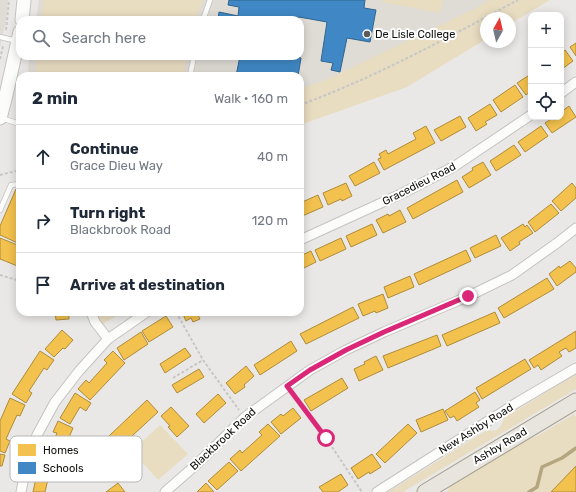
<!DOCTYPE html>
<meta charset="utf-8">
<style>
:root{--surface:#fff;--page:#f6f6f7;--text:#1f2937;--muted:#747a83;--line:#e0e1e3}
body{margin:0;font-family:Rubik,sans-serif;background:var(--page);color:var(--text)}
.controls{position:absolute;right:12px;top:12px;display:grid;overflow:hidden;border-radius:8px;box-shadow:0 2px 10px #0003}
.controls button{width:36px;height:36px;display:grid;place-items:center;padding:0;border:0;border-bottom:1px solid var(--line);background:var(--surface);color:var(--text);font:20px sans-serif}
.compass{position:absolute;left:480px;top:12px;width:36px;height:36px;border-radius:50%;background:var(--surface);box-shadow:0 2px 10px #0003;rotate:8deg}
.stop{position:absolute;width:12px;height:12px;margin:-9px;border:3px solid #db2777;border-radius:50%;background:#fff}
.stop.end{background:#db2777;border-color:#fff;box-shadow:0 1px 4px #0008}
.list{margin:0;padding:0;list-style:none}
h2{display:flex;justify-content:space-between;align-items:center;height:52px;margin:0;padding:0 16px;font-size:17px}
h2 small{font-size:13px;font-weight:400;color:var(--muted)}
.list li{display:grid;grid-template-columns:26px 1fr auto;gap:12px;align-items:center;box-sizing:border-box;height:64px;padding:0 16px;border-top:1px solid var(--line)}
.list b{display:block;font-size:15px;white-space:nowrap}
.list p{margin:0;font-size:13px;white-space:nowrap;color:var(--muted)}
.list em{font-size:13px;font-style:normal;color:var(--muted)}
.icon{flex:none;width:22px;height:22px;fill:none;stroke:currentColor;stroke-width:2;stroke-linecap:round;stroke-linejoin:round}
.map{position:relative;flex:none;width:576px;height:492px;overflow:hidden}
.search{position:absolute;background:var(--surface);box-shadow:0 2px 10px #0003;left:16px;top:16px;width:288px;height:44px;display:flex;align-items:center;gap:10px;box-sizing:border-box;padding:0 14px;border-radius:12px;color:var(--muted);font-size:15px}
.panel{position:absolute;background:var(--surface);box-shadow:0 2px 10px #0003;left:16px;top:72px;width:288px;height:244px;border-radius:12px}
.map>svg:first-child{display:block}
</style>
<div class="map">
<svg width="576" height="492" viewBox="0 0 576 492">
<rect width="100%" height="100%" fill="#eae8e6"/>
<!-- built -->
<path fill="#dfdbd5" d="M0 0H8L6 20 0 48Z
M39 0H498L300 95V76H28L29 56H300V20H36Z"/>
<!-- green -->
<path fill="#e8dcc1" d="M44 0H203L195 20H41Z
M382 0H443L440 13 382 2Z
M489 0H550L510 24V18H486V39L407 87 300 125V89L326 80 478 7Z
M38 56H186L184 76H35Z
M93 312H123L103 324 96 317Z
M576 374V389L403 492H388L487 430C498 432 500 429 504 418Z
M574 414 576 417V492H447L454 479 514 446 539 435Z
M160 425 188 454 158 480 132 451Z"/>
<!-- homes -->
<path fill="#f2c14e" stroke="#ae8c3a" d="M576 43V56L570 47Z
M565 50 573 61 562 69 564 71 561 73V53Z
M531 74V91L526 95 517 83Z
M515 85 523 97 501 112 493 100Z
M490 104 497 115 485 122 487 124 476 131 468 118Z
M569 106 576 117 552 133 545 123 554 117H561V112Z
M460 116 466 127 441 141 434 130Z
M426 126 435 143 384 170 378 159 381 158 379 154 386 150 388 154 416 139 413 133Z
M541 126 548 136 525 152 518 142Z
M514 145 521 155 496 171 490 161Z
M374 162 380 173 355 186 349 176Z
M483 162 491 175 469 188 462 177 473 170 472 168Z
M457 180 463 192 413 219 407 208Z
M346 183 352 196 342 201 341 199 328 205 323 193Z
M572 183 576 188V198L561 211 552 201Z
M16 189 20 191V244L0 235V226Z
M318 195 323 207 300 217V203Z
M551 204 559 213 535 232 528 222Z
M400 210 406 222 383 233 376 220 388 214 389 216Z
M372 224 377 235 351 247 346 236Z
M523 224 525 227 527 225 533 233 519 242 520 244 510 251 501 238Z
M496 235 501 246 475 258 470 248Z
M0 238 20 246V267L0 259Z
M341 238 346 249 320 261 315 250Z
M466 250 471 261 419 285 414 274Z
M311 251 316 262 300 270V256Z
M570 261 576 268V272L557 286 549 274 559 266 560 268Z
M410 276 414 287 388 298 384 287Z
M547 278 554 289 504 318 498 308Z
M383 294 388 308 376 313 375 311 363 316 358 304Z
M353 307 359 318 306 344 300 334Z
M55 312H69V319L56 320Z
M182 312H206L198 315 200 319 193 322 191 318 186 321Z
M495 312 500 323 447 346 442 335Z
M166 316 173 327 149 342 142 331Z
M62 330 73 340 65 349 63 348 54 357 45 349Z
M576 331V348L569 352 566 348 559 352 562 356 541 370 538 365 534 368 529 360Z
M141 332 148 344 124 360 117 348Z
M437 335 441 346 388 368 383 356Z
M291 341 297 351 260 375 254 365Z
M185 348 191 356 165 373 160 364Z
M40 351 54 360 47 370 44 368 29 391 32 393 26 403 12 394Z
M113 351 125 363 90 400 78 389 86 380 89 383 107 363 104 360Z
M376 356 383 370 359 381 354 369 365 364 364 362Z
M525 359 531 369 482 399 476 388Z
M246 366 254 376 244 385 245 387 235 394 226 383Z
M199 369 204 377 177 393 172 385Z
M342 378 348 388 311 411 304 400Z
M475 392 480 400 476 403 479 407 457 421 454 416 450 418 445 411Z
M75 393 91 403 86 411 80 407 70 424 60 418Z
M218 394 226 403 204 423 196 414Z
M10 398 25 405 20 416 17 415 6 439 10 441 5 453 0 451V421Z
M147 400 158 412 120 447 109 436Z
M171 407 189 426 177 437 168 427 170 426 161 416Z
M293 408 301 418 281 434 271 422 281 414 283 416Z
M443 409 448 420 421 432 416 420Z
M58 421 73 428 53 475 38 469 43 457 46 459 57 433 53 432Z
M268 424 280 436 241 471 230 459 240 450 242 453 262 435 259 432Z
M408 424 417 433 385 463 376 454Z
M0 454 5 455 2 466H0Z
M372 454 381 467 370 474 369 472 358 479 351 468Z
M229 462 238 471 217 490 208 481Z
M576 466V492H551Z
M37 473 49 475 45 492H33Z
M341 474 348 485 338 492H323L319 487Z
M118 483 125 492H106Z
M206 483 214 492H197Z"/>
<!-- schools -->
<path fill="#3f88c5" stroke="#31648e" d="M229 0H365L364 8 376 10 370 42 347 38 340 72 331 70 333 63 321 61 327 22 299 17 298 20H218L219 12 238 16 239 7 228 5Z
M240 56H292L301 58 298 76 259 75V76H236Z"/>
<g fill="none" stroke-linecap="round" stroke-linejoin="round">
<!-- stream -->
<path stroke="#b4a67f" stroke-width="3.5" d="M529 492 537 487 542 467 562 458 576 448"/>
<!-- lane casing -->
<g stroke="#c4c3c1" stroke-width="6">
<path id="lane" d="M203 20 210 0
M0 37 17 41
M190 76 194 56
M1 118 20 124
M0 210 11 185 20 184"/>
</g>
<!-- street casing -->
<g stroke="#c4c3c1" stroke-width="11">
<path id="street" d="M561 93 576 82
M300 240 403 193 455 166 531 115
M91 312 95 322 108 339
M21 492 26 467 37 435 55 402 79 371 108 339 147 312
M165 492 197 464 245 417 310 370 346 350 384 332 469 296 512 275 557 243 576 228
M377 492 518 402 576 368"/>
</g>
<!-- secondary casing -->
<g stroke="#c4c3c1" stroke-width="15">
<path id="secondary" d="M22 20 24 0
M0 118 6 95 20 32"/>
</g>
<!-- primary casing -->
<g stroke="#a49e8f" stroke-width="17">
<path id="primary" d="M425 492 576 401"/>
</g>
<!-- path -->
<path stroke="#c7c7c6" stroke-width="2" stroke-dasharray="3 2" stroke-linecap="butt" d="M6 30 9 0
M0 59 3 46
M300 105C376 77 447 38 518 0
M0 175 20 170
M0 275 20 281
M176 312 203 360 239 410
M173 378 203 360
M293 395 326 438 362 492"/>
<!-- lane -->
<use href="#lane" stroke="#fcfcfb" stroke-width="4.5"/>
<!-- street -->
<use href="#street" stroke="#fcfcfb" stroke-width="9"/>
<!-- secondary -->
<use href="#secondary" stroke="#fcfcfb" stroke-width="13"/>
<!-- primary -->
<use href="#primary" stroke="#e7e5dd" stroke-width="15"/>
</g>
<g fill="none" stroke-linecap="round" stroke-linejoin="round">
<!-- route -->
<path stroke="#db2777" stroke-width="5" d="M326 438 287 386 310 370 346 350 384 332 468 296"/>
</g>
<!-- markers -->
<circle fill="#5c5b59" stroke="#fff" stroke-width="1.5" cx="367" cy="34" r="4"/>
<g text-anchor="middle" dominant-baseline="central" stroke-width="4" stroke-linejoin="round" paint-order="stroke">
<!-- poi labels -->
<g font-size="11" fill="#0f0f0d" stroke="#fff" text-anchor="start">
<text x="375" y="34">De Lisle College</text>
</g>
<!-- street labels -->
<g font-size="11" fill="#0f0f0d" stroke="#fff">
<text transform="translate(419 184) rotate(-27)">Gracedieu Road</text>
<text transform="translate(476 429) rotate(-32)">New Ashby Road</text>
<text transform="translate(223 439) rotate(-43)">Blackbrook Road</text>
<text transform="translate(500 446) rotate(-31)">Ashby Road</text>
</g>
</g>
<!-- legend -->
<rect x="10" y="436" width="132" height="46" rx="6" fill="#fff" stroke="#b7b7b6" stroke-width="1"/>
<rect x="18" y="444" width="18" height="12" fill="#f2c14e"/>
<rect x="18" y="462" width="18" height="12" fill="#3f88c5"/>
<g font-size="11" fill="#0f0f0d">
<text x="43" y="454">Homes</text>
<text x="43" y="472">Schools</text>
</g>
</svg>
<div class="controls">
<button>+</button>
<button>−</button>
<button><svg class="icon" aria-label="locate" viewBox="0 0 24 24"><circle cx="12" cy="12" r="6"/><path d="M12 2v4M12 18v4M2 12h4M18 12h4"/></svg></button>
</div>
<svg class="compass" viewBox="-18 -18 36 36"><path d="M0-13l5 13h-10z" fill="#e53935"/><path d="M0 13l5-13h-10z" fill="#747a83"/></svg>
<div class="stop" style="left:326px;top:438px"></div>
<div class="stop end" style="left:468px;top:296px"></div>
<div class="search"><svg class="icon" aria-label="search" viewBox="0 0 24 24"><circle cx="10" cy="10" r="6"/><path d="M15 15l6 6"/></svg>Search here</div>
<section class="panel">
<h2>2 min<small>Walk · 160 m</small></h2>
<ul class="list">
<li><svg class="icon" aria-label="ahead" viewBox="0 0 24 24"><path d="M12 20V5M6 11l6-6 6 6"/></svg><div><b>Continue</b><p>Grace Dieu Way</p></div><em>40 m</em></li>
<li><svg class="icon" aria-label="right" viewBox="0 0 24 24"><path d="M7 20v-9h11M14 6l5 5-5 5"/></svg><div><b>Turn right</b><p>Blackbrook Road</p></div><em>120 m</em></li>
<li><svg class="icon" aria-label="arrive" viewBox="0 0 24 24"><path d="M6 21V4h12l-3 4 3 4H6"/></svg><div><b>Arrive at destination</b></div></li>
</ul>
</section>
</div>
